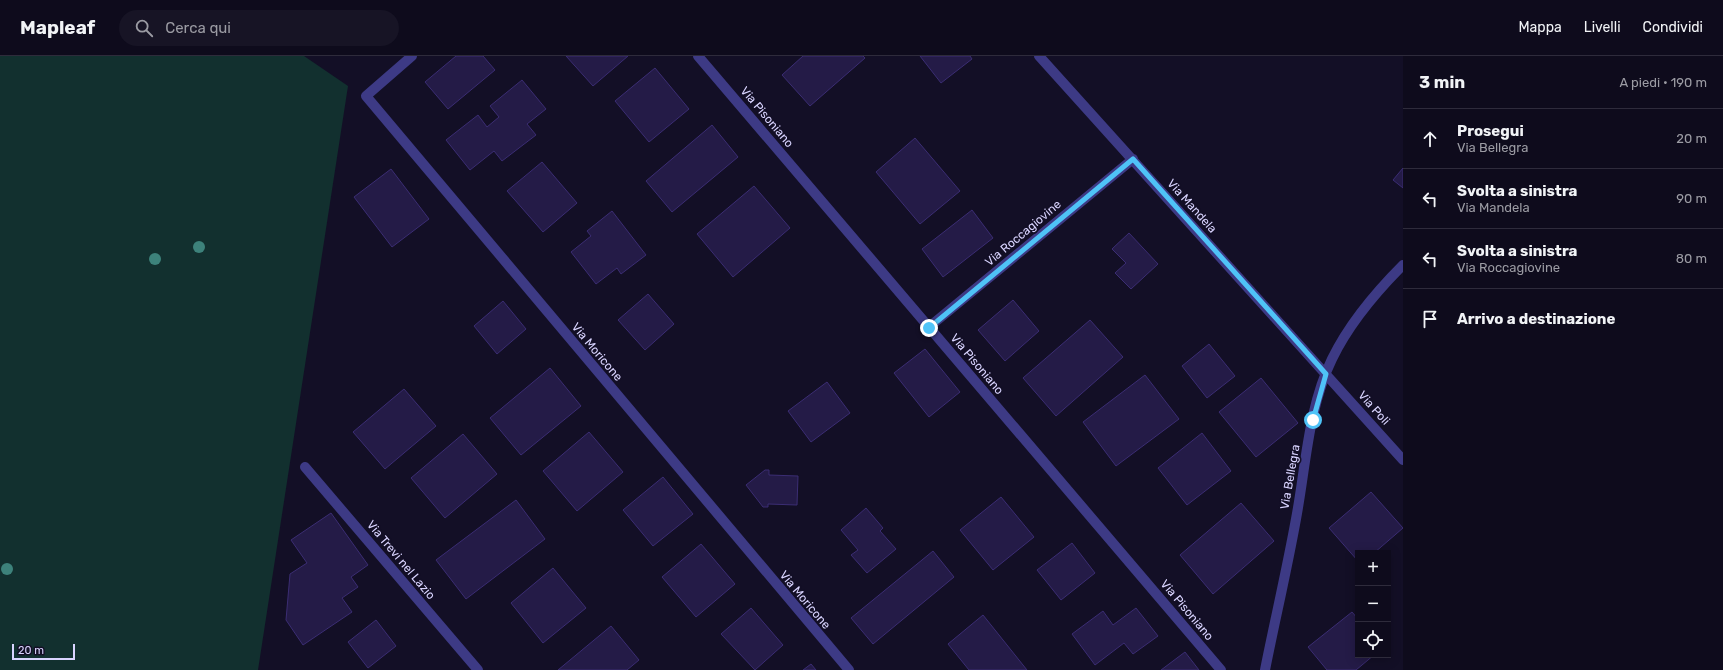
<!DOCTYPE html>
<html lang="it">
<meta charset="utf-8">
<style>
:root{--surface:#0e0b1c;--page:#171425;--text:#f1f3f6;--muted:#9b9ba3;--line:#2e2b3b}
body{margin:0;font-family:Rubik,sans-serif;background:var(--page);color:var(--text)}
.controls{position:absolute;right:12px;bottom:12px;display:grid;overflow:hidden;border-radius:0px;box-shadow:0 2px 10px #0003}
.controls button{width:36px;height:36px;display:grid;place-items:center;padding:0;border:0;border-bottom:1px solid var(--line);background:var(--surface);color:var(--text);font:20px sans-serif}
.scale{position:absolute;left:12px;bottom:10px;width:63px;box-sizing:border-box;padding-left:4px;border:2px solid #d9d4ff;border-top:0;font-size:11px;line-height:14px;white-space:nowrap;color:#d9d4ff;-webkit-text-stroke:3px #130f26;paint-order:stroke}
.stop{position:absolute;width:12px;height:12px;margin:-9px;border:3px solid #4fc3f7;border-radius:50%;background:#fff}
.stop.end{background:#4fc3f7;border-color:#fff;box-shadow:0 1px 4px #0008}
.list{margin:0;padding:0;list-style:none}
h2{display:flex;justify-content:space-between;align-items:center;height:52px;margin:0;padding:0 16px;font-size:17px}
h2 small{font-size:13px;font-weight:400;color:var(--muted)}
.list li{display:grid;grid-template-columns:26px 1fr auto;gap:12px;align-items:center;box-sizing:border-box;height:60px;padding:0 16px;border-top:1px solid var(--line)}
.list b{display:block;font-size:15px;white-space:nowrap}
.list p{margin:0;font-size:13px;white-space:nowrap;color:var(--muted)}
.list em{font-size:13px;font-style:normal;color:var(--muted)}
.icon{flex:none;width:22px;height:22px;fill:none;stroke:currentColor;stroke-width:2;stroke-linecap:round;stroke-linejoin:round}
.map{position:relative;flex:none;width:1403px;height:614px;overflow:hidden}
header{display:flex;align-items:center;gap:24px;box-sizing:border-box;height:56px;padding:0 20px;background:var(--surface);border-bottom:1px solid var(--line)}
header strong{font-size:19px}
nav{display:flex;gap:22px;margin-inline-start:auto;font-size:14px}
.search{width:280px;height:36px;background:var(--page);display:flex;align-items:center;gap:10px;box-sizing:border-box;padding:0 14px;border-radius:22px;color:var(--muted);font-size:15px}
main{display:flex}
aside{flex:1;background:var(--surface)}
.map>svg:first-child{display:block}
</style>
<header>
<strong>Mapleaf</strong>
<div class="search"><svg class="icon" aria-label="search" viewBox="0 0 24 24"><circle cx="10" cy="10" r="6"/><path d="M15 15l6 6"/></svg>Cerca qui</div>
<nav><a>Mappa</a><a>Livelli</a><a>Condividi</a></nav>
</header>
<main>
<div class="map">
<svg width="1403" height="614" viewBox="0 0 1403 614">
<rect width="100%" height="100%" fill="#130f26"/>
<!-- green -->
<path fill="#12302f" d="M0 0H304L348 30 258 614H0Z"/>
<!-- building -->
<path fill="#241b47" stroke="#3b2d73" d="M456 0H483L495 14 448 53 425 26Z
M566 0H628L593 30Z
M803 0H863L865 2 810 50 782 19Z
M920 0H970L972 3 941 27Z
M655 12 689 53 649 86 615 45Z
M522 24 546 53 527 68 536 79 502 105 494 95 470 114 446 84 478 59 487 71 499 61 490 50Z
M712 69 738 101 672 156 646 125Z
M915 82 960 135 920 168 876 116Z
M542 106 577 147 543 176 507 135Z
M1403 112V132L1393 124Z
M391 113 429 163 392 191 354 141Z
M754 130 790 172 733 221 697 178Z
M972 154 993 182 943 221 922 193Z
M612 155 646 199 621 218 617 212 596 228 571 196 591 180 587 175Z
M1129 177 1158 208 1131 233 1115 217 1126 207 1112 193Z
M648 238 674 268 645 294 618 264Z
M1013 244 1039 275 1005 305 978 274Z
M503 245 526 273 497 298 474 270Z
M1090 264 1123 301 1056 360 1023 322Z
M1209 288 1235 320 1207 342 1182 310Z
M925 293 960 336 929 361 894 317Z
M550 312 581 350 521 399 490 362Z
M1145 319 1179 363 1116 410 1083 366Z
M1261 322 1298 367 1256 401 1219 356Z
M827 326 850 357 811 386 788 355Z
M404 333 436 370 385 413 353 376Z
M589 376 623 416 577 455 543 415Z
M1202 377 1231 415 1187 449 1158 412Z
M463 378 497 418 445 462 411 422Z
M765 414H769V419L798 420 797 449 768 448V451H763L746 429Z
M663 421 693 458 653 490 623 454Z
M1371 436 1403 472 1374 497H1358V505L1329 472Z
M1001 441 1034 481 993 514 960 474Z
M516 444 545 483 466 543 436 504Z
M1241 447 1274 485 1213 538 1180 499Z
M866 452 883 472 880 475 896 493 867 517 851 499 858 494 841 474Z
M331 457 368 509 351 521 358 531 342 542 352 556 303 589 286 564 290 518 307 507 291 484Z
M1072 487 1095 517 1061 544 1037 514Z
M701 488 735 528 696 561 662 521Z
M933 495 954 521 873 588 851 562Z
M553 512 586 552 543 587 511 547Z
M751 552 783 589 755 614 721 578Z
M1136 552 1158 580 1133 598 1124 587 1095 609 1072 578 1103 555 1113 569Z
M1352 556 1358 563V599H1374L1356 614H1327L1308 591Z
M983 559 1027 614H969L948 588Z
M376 564 396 590 368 612 348 586Z
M611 570 639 604 627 614H558Z
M1185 596 1199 614H1161Z
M811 608 816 614H803Z"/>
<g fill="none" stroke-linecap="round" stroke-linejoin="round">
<!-- minor -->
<path stroke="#3d3a85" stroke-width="10" d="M412 0 366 40 849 614
M698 0 1221 614
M1039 0 1403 404
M929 271 1133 103
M305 411 478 614
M1265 614C1275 564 1287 513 1296 463 1306 410 1308 352 1332 303 1349 268 1375 237 1403 209"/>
</g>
<!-- trees -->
<g fill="#3d827b">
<circle cx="199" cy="191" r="6"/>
<circle cx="155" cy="203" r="6"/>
<circle cx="7" cy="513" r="6"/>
</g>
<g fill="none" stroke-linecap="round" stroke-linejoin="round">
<!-- route -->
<path stroke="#4fc3f7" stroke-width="5" d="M929 272 1133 103 1326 318 1313 364"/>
</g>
<g text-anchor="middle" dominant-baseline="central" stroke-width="3.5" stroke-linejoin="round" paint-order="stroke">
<!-- street labels -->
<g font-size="12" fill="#d9d4ff" stroke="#130f26">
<text transform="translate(767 61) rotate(50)">Via Pisoniano</text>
<text transform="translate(1192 150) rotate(48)">Via Mandela</text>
<text transform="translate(1023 177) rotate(-40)">Via Roccagiovine</text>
<text transform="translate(597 296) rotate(50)">Via Moricone</text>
<text transform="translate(977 308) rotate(50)">Via Pisoniano</text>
<text transform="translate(1374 352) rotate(48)">Via Poli</text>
<text transform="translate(1290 421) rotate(-80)">Via Bellegra</text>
<text transform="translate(401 504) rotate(50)">Via Trevi nel Lazio</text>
<text transform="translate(805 544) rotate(50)">Via Moricone</text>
<text transform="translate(1187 554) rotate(50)">Via Pisoniano</text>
</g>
</g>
</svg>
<div class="controls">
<button>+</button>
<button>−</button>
<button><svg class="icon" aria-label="locate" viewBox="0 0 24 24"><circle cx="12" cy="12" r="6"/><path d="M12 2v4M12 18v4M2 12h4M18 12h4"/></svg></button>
</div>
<div class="scale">20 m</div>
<div class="stop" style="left:1313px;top:364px"></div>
<div class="stop end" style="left:929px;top:272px"></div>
</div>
<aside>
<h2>3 min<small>A piedi · 190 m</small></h2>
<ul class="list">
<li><svg class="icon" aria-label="ahead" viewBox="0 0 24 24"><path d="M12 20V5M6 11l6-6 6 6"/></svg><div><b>Prosegui</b><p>Via Bellegra</p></div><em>20 m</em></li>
<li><svg class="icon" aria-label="left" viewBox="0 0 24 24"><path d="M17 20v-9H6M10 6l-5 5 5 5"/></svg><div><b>Svolta a sinistra</b><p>Via Mandela</p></div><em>90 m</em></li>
<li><svg class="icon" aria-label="left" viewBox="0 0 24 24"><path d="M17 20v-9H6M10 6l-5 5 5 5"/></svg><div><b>Svolta a sinistra</b><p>Via Roccagiovine</p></div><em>80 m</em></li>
<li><svg class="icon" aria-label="arrive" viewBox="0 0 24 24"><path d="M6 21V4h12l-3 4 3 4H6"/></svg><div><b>Arrivo a destinazione</b></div></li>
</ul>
</aside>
</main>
